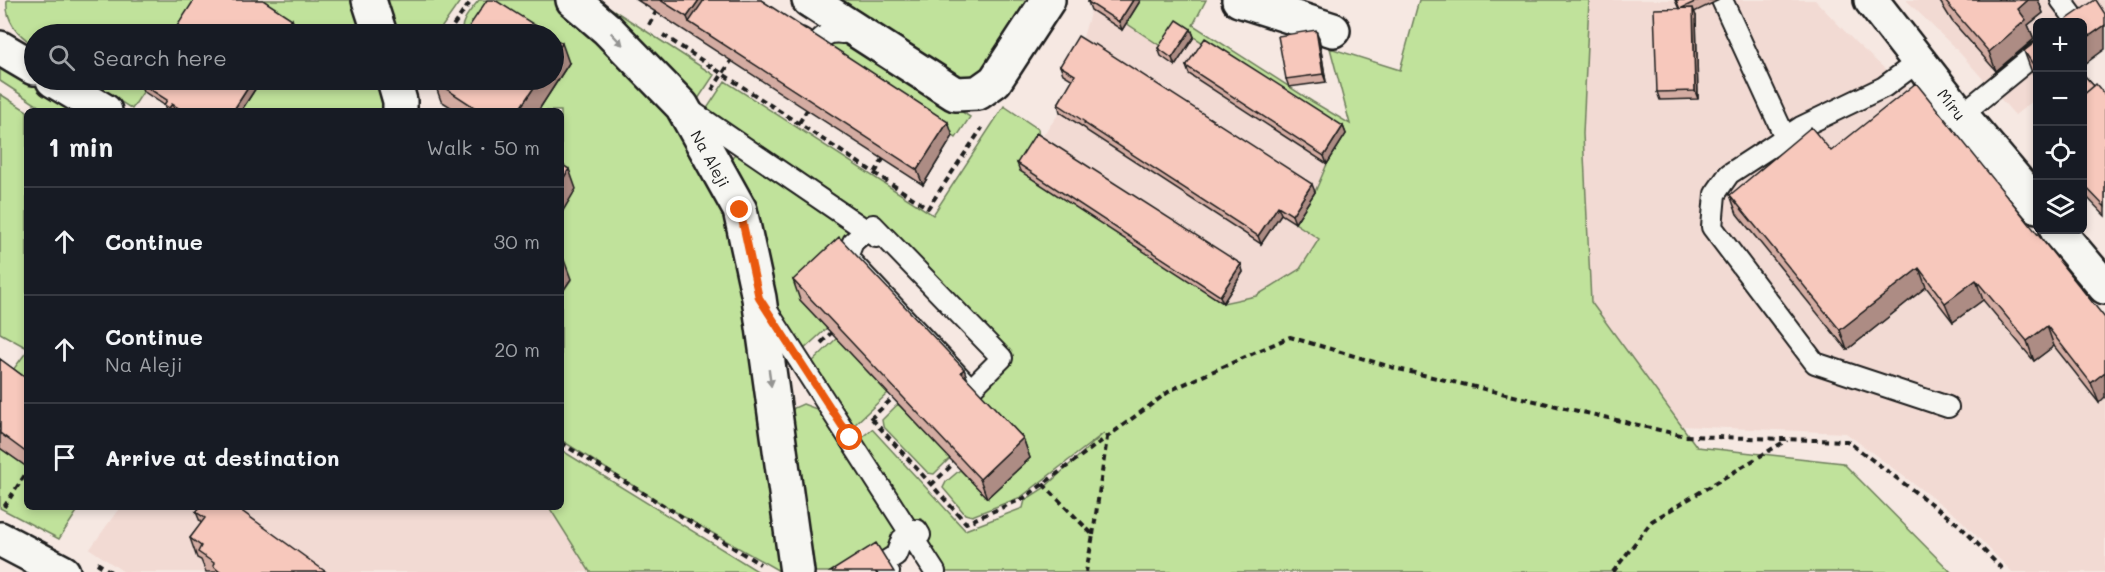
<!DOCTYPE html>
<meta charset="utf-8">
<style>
:root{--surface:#171b24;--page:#20242c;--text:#f1f3f6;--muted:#9ea1a6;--line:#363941}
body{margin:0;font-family:Mali,sans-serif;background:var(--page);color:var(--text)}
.controls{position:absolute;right:18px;top:18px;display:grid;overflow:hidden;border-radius:9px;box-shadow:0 3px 9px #0003}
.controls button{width:54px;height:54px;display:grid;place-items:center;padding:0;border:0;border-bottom:2px solid var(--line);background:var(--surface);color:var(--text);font:30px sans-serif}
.stop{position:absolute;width:18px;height:18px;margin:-14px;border:4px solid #ea580c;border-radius:50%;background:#fff}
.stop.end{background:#ea580c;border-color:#fff;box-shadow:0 2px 6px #0008}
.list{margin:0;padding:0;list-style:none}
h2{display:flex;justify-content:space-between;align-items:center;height:78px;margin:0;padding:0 24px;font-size:26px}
h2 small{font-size:20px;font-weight:400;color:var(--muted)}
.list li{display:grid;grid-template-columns:39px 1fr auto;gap:18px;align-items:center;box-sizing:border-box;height:108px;padding:0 24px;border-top:2px solid var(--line)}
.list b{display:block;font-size:22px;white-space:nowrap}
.list p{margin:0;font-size:20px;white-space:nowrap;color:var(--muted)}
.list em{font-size:20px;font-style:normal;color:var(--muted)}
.icon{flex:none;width:33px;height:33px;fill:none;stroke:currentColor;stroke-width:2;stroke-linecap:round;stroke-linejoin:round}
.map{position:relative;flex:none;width:2105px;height:572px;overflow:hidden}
.search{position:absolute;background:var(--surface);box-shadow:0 3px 9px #0003;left:24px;top:24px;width:540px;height:66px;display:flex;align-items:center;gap:15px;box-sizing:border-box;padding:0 21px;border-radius:33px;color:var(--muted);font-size:22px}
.panel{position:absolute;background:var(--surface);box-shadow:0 3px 9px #0003;left:24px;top:108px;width:540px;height:402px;border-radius:9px}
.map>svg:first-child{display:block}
</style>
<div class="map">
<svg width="2105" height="572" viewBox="0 0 2105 572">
<rect width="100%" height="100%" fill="#f6e8e2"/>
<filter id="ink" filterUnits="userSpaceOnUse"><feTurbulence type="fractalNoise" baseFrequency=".0167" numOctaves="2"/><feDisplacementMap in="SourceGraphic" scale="12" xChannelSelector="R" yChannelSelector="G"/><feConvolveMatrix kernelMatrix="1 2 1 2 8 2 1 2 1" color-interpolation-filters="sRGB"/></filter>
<g filter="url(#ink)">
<!-- built -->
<path fill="#f2dad3" d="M1589 0H1815L1855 42 1923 103 2105 329V572H2012L1958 517 1846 433 1681 426 1591 302 1583 133Z
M1906 0H2105V49L2082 22H2038L2037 98 2015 115 1959 52Z
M1091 10 1179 27 1346 134 1327 164 1315 192 1295 223 1319 239 1301 268 1256 296 1223 303 1039 141 1060 112 1078 83 1063 74 1081 44Z
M120 507H549L590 572H124L90 549Z"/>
<!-- green -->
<path fill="#c0e29b" stroke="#6e7f5c" stroke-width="1.5" d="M7 0H202L180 34H34V45C18 35 5 21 7 0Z
M253 0H356L367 34H290L295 27Z
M382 0H461L437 34H393Z
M479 0H563L652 92 715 177 740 241 781 572 665 506 561 440V294L571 280 561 273V111H538L569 63 554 53V34H463C458 23 472 9 479 0Z
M598 0 714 75 696 102Z
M826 0H1030L992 66 970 77 960 78Z
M1138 0H1206L1193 25 1313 102 1350 124 1330 48 1400 70 1419 0H1589L1583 134 1591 302 1697 447 1843 463 1951 572H943L860 439 872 429 965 530 1023 508 1025 500 1044 488 1104 433 1021 497 972 516 965 514 943 488 946 482 960 470 988 498 968 392 1001 358 878 228 706 110 725 81 933 215 1004 106 1038 129 1039 141 1208 293 1223 303 1256 296 1300 269 1319 239 1295 223 1315 192 1327 164 1345 134 1180 28 1165 49 1126 23Z
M842 33 970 117 956 138 815 47Z
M0 58 83 111H46L0 81Z
M87 80H151L132 109Z
M261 80H381L389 111H241Z
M0 94 27 111V348L0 333Z
M735 154H741L850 226 853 236 801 300 827 328 803 350 776 309 729 160Z
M837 338 888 393 852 427 811 363Z
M27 351V393L7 378Z
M803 404 822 411 902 539 850 572H805L787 419 794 408Z
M898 404 950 458 934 474 928 473 883 426 882 420Z
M0 448 27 467V507H80L59 539 0 508Z
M561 450 759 572H590L549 507H561Z"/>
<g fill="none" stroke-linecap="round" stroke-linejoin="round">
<!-- service casing -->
<g stroke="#1c1c1c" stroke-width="24">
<path id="service" d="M1722 0 1785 137
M2061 0 2076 20 2073 22
M801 38 815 47C821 36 829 31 842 33L850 21
M1919 61 1884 87 1801 127 1729 174 1715 194 1712 227 1815 363 1948 407
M690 110 876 237
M1961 115 2038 52
M873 225 1002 358 971 389 847 257 853 242Z
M766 309 935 572
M889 572 883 563 896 555 902 539 917 530 920 535"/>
</g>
<!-- minor casing -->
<g stroke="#1c1c1c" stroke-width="38">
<g id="minor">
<path d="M369 0 380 34"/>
<path id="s1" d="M573 0 607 29 682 106 740 210 759 298 797 572"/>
<path d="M809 0 955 94 978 93 995 81 1048 0"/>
<path d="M1239 0 1333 30"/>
<path id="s2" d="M1871 0 1961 115 2038 206"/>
<path d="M0 48 34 68"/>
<path d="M53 80 105 111"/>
<path d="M394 80 400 101V111"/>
<path d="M2057 230 2105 287"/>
<path d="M0 539 63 572"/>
</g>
</g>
<!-- path -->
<path stroke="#1c1c1c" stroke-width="4" stroke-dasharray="6 4.5" stroke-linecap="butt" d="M649 25 656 12
M447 34 472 0
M663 35 928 208 982 128
M712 90 731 61
M799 123 807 110
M875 173 883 159
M821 343 831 333
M870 419 893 398
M872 419 966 523 1024 498 1171 390 1290 337 1398 369 1685 436 1847 441 1958 524 2005 572
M561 443 760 564
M1043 484 1093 535 1086 572
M931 485 954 463
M4 507 27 472
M1093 535 1107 438
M97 563 111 572
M1613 572 1652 521 1787 440"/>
<!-- service -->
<use href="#service" stroke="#f6f6f2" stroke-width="20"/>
<!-- minor -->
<use href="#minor" stroke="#f6f6f2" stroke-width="33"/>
</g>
<!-- wall -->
<path fill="#d4aca2" stroke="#1c1c1c" stroke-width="1.5" d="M637 0H761L953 136 923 185Z
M1675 0H1719L1694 12 1696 16 1698 99 1660 100 1657 92 1679 9Z
M1939 0H2038L2043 13 2028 25 2034 39 1996 71 1952 21Z
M1140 1 1122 30 1091 10 1088 2Z
M1191 29 1194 37 1175 66 1161 56 1158 48Z
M1319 38 1326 82 1289 87 1286 79Z
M2037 41V80L2031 70 2024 51Z
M569 63 538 111H457L441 101 434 81Z
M1060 66 1315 192 1295 223 1281 214 1261 244 1087 131 1086 129 1060 112 1058 104 1073 80 1063 74Z
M1186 66 1343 126 1346 134 1327 164 1189 74Z
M2082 73 2094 86 2105 95V216L2082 192Z
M261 80 241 111H166L164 105 143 91 140 83Z
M1017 163 1241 264 1243 272 1223 303 1020 171Z
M1730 195 2105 318 2099 403 2054 346 2034 361 1983 300 1953 322 1926 287 1847 350 1737 214Z
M793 280 964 369 967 379 1023 438 1030 458 987 498 800 300Z
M0 359 27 379V467L0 448Z
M196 512 326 572H206L201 560 197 558 190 538 201 524Z"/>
<!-- shaded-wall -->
<path fill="#ad8c84" stroke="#1c1c1c" stroke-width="1.5" d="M699 0H719L689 22 687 17Z
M1133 0H1139L1140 1 1122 30 1119 22Z
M2028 0H2038L2043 13 2028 25 2034 39 1996 71 1989 52 2018 9Z
M1693 8 1696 16 1698 99 1695 91Z
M292 19 295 27 290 34H282Z
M2105 25V49L2082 66V41Z
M1191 29 1194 37 1175 66 1172 58Z
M1316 30 1319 38 1326 82 1323 74Z
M562 43 569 63 538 111H518L539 80H554V56Z
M253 80H261L241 111H233Z
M172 104 175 111H170L169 108Z
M948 122 953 136 923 185 917 170Z
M1343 126 1346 134 1327 164 1324 156Z
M569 169 576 189 561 214V182Z
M1312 184 1315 192 1295 223 1292 215Z
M1278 206 1281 214 1261 244 1258 236Z
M564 260 571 279 561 294V264Z
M1241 264 1243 272 1223 303 1220 296Z
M1919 268 1926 287 1847 350 1840 330Z
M1976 280 1983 300 1953 322 1945 303Z
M2047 326 2054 346 2034 361 2027 341Z
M964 369 971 389 961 372Z
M2105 372V397L2099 403 2091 383Z
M1023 438 1030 458 987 498 980 479Z"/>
<!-- building -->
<path fill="#f7c8bc" stroke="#1c1c1c" stroke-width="1.5" d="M194 0H263L292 19 282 34H172Z
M487 0H495L549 34H464Z
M660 0H699L687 17Z
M704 0H761L948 122 917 170 689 22Z
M1089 0H1133L1119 22 1088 2Z
M1676 0H1699L1680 9Z
M1947 0H2028L2018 9 2026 20 1989 52 1945 1Z
M2095 0H2096L2105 14V25L2082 41V22H2063Z
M1693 8 1695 91 1657 92 1654 9Z
M1177 20 1191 29 1172 58 1158 48Z
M1316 30 1323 74 1286 79 1278 36Z
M1078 36 1094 46 1095 44 1312 184 1292 215 1278 206 1258 236 1084 123 1085 122 1058 104 1075 75 1060 66Z
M554 38 562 43 554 56Z
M1205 38 1343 126 1324 156 1186 66Z
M2037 41V70L2024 51Z
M2082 73 2094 86 2082 96Z
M142 80H253L233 111H183L172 104 169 108 164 105 167 100 140 83Z
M435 80H539L518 111H480L434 81Z
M1916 83 2105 318V372L2091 383 2047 326 2027 341 1976 280 1945 303 1919 268 1840 330 1730 195 1811 127 1831 151Z
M2096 84 2105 95V207L2082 183V96Z
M1036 133 1241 264 1220 296 1017 163Z
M561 164 569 169 561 182Z
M839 237 964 369 961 372 1023 438 980 479 793 280Z
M0 359 27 379V453L0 433Z
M200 507H236L326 572H220L213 566 214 563 198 552 201 546 190 538 205 518 196 512Z
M876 543 894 572H830Z"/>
<!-- one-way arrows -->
<defs><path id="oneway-solid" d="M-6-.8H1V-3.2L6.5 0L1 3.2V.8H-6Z" transform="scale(1.5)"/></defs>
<g fill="#949492">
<use href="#oneway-solid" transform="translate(617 39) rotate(46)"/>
<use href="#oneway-solid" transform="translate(770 378) rotate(82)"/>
</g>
</g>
<g fill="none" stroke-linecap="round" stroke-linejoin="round" filter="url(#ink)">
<!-- route -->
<path stroke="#ea580c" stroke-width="8" d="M740 210 759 298 850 438"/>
</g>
<g text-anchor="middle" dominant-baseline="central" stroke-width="5" stroke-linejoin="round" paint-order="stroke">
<!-- street labels -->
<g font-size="16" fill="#1c1c1c" stroke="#f6f6f2">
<text stroke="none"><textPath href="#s2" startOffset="132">Míru</textPath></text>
<text stroke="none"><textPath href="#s1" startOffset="212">Na Aleji</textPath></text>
</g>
</g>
</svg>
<div class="controls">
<button>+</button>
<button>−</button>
<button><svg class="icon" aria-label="locate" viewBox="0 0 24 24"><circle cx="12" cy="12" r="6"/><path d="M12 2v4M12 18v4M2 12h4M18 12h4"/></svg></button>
<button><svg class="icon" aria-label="layers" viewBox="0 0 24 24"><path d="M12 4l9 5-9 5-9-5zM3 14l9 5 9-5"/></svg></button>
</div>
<div class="stop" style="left:850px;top:438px"></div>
<div class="stop end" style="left:740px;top:210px"></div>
<div class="search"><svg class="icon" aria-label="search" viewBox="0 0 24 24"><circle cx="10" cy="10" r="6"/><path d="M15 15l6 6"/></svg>Search here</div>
<section class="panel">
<h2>1 min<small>Walk · 50 m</small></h2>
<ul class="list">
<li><svg class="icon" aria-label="ahead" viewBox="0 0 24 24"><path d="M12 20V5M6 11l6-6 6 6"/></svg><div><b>Continue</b></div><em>30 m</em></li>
<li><svg class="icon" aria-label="ahead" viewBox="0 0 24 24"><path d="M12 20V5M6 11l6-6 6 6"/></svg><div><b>Continue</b><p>Na Aleji</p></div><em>20 m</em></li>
<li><svg class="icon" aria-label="arrive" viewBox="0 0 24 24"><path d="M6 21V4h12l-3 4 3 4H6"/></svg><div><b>Arrive at destination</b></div></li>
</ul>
</section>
</div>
